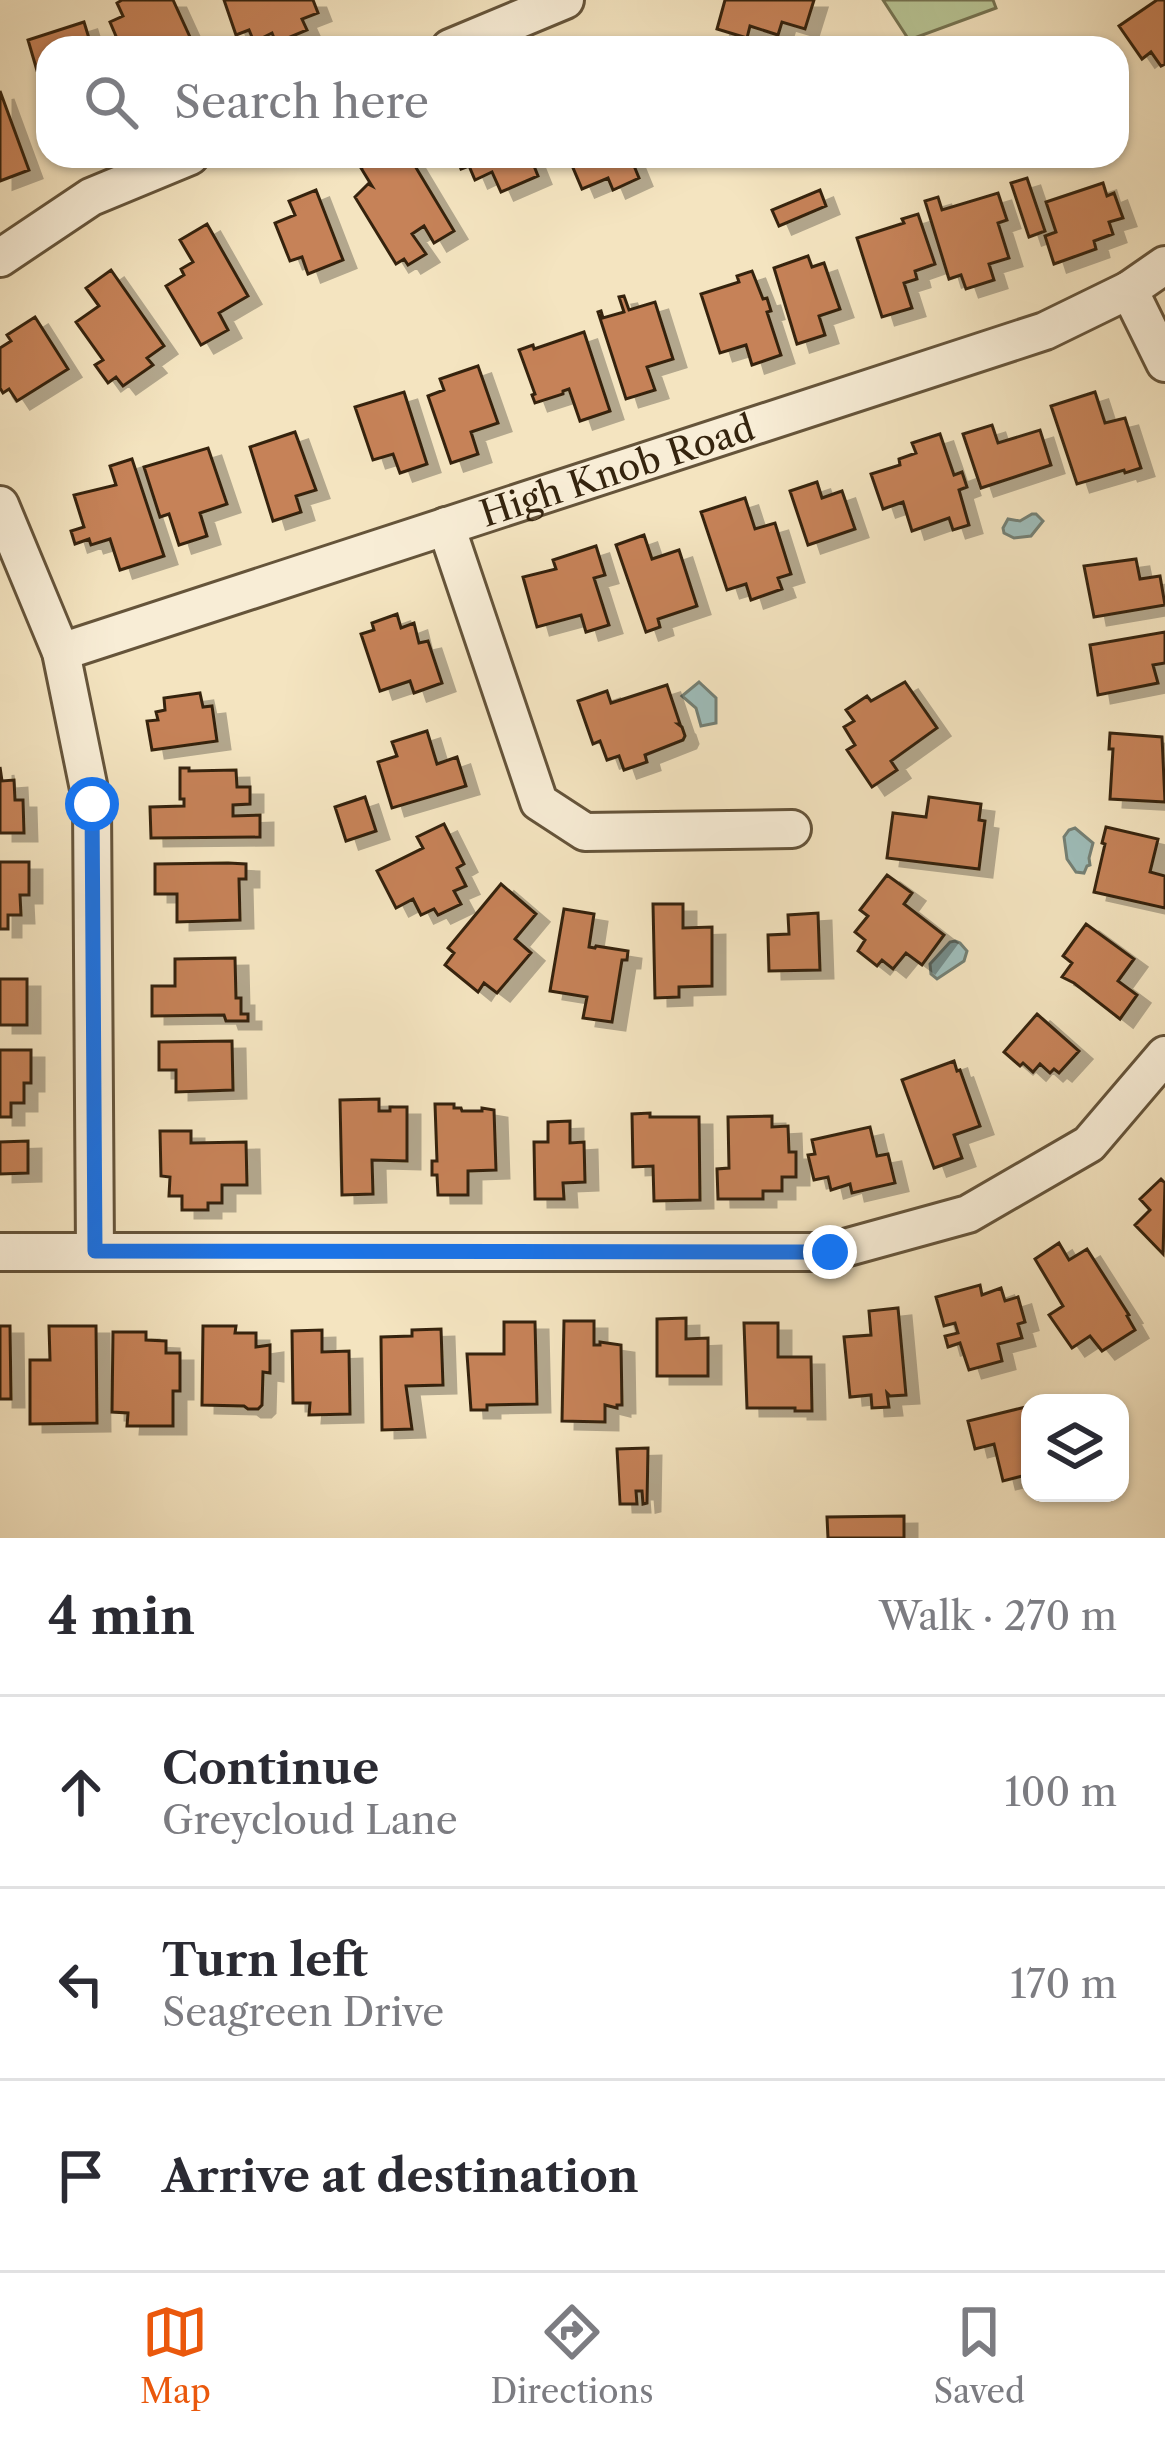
<!DOCTYPE html>
<meta charset="utf-8">
<style>
:root{--surface:#fff;--page:#f7f7f7;--text:#2b2b33;--muted:#7c7c81;--line:#e1e1e2;--accent:#ea580c}
body{margin:0;font-family:"Libre Caslon Text",serif;background:var(--page);color:var(--text)}
.controls{position:absolute;right:36px;bottom:36px;display:grid;overflow:hidden;border-radius:24px;box-shadow:0 3px 9px #0004}
.controls button{width:108px;height:108px;display:grid;place-items:center;padding:0;border:0;border-bottom:3px solid var(--line);background:var(--surface);color:var(--text);font:60px sans-serif}
.stop{position:absolute;width:36px;height:36px;margin:-27px;border:9px solid #1a73e8;border-radius:50%;background:#fff}
.stop.end{background:#1a73e8;border-color:#fff;box-shadow:0 3px 12px #0008}
.list{margin:0;padding:0;list-style:none}
h2{display:flex;justify-content:space-between;align-items:center;height:156px;margin:0;padding:0 48px;font-size:51px}
h2 small{font-size:39px;font-weight:400;color:var(--muted)}
.list li{display:grid;grid-template-columns:78px 1fr auto;gap:36px;align-items:center;box-sizing:border-box;height:192px;padding:0 48px;border-top:3px solid var(--line)}
.list b{display:block;font-size:45px;white-space:nowrap}
.list p{margin:0;font-size:39px;white-space:nowrap;color:var(--muted)}
.list em{font-size:39px;font-style:normal;color:var(--muted)}
.icon{flex:none;width:66px;height:66px;fill:none;stroke:currentColor;stroke-width:2;stroke-linecap:round;stroke-linejoin:round}
.map{position:relative;flex:none;width:1165px;height:1538px;overflow:hidden}
.search{position:absolute;background:var(--surface);box-shadow:0 3px 9px #0004;left:36px;right:36px;top:36px;height:132px;display:flex;align-items:center;gap:30px;box-sizing:border-box;padding:0 42px;border-radius:36px;color:var(--muted);font-size:45px}
.sheet{height:732px;background:var(--surface)}
nav{display:flex;justify-content:space-around;align-items:center;box-sizing:border-box;height:168px;border-top:3px solid var(--line);background:var(--surface);font-size:33px;color:var(--muted)}
nav a{display:grid;justify-items:center;gap:6px}
nav .on{color:var(--accent)}
.map>svg:first-child{display:block}
</style>
<div class="map">
<svg width="1165" height="1538" viewBox="0 0 1165 1538">
<defs>
<filter id="shadow"><feDropShadow dx="13" dy="8" stdDeviation="0" flood-color="#0004"/></filter>
</defs>
<rect width="100%" height="100%" fill="#f4e4c0"/>
<filter id="stains"><feTurbulence type="fractalNoise" baseFrequency=".00167" numOctaves="4"/><feColorMatrix values="0 0 0 0 .2 0 0 0 0 .09 0 0 0 0 .02 0 0 0 .5 -.17"/></filter>
<radialGradient id="worn" r=".72"><stop offset=".6" stop-color="#630" stop-opacity="0"/><stop offset="1" stop-color="#630" stop-opacity=".3"/></radialGradient>
<!-- green -->
<path fill="#b8c595" stroke="#767452" stroke-width="3" d="M883 0H993L996 8 909 40Z"/>
<!-- water -->
<path fill="#9ebdba" stroke="#748075" stroke-width="3" d="M1032 514H1036L1043 521 1031 536 1014 538 1004 533 1003 528 1008 519 1020 521Z
M699 682 716 698V723L701 726 696 708 682 696Z
M1075 828 1093 843 1089 858 1090 865 1087 866 1084 873 1076 872 1067 859 1064 837 1069 830Z
M955 941 960 943 967 951 964 961 937 979 931 974 930 964 950 942Z"/>
<!-- building -->
<path fill="#c68258" stroke="#35240e" stroke-width="3" filter="url(#shadow)" d="M122 0H173L195 48H121L110 22 123 16 117 3Z
M224 0H313L318 13 302 19 307 30 276 43 272 33 254 42 249 30 236 35Z
M725 0H814L805 29 782 22 778 35 750 26 747 38 717 29Z
M1157 0H1165V64L1161 66 1151 52 1142 59 1119 26Z
M84 22 92 48H48V108L28 40Z
M0 91 29 170 0 181Z
M381 156H409L454 231 434 243 424 226 412 234 426 254 408 265 404 259 396 264 355 197 368 184 372 186 361 168Z
M456 156H530L538 176 501 192 492 172 475 180 469 166 461 169Z
M568 156H630L639 178 613 190 608 178 582 189Z
M1027 178 1045 231 1029 237 1011 183Z
M1103 183 1107 196 1114 193 1123 218 1109 222 1113 234 1094 241 1096 249 1054 264 1045 236 1056 232 1046 202Z
M316 190 343 260 308 274 302 257 290 261 275 223 295 215 289 201Z
M820 190 826 206 779 226 772 210Z
M998 193 1007 220 998 223 1009 258 989 264 994 280 966 289 961 275 949 279 925 201 938 197 942 210Z
M918 214 935 264 915 271 917 279 904 283 912 308 882 317 857 238 904 223 902 219Z
M207 224 248 296 219 313 228 330 201 345 166 286 184 275 181 269 193 262 180 240Z
M808 256 812 267 824 263 840 309 819 316 825 335 797 344 774 268Z
M111 270 164 346 147 358 153 365 123 386 116 377 108 383 95 365 103 360 76 322 99 306 86 288Z
M752 271 763 299 767 298 771 311 767 312 781 355 752 365 746 345 720 353 701 294 739 282 737 276Z
M624 296 629 310 655 302 673 359 647 367 655 390 626 399 598 312 601 311 603 318 624 312 619 297Z
M35 317 68 369 17 401 9 389 3 393 0 388V348L11 341 7 335Z
M584 332 610 411 580 421 569 389 563 391V394L535 403 532 395 535 394 519 350 533 345 534 349Z
M478 366 498 423 471 432 478 454 451 463 428 396 444 390 440 379Z
M404 392 427 464 400 473 393 454 373 460 355 407Z
M1095 392 1105 423 1125 418 1141 468 1125 473 1124 470 1077 484 1051 406Z
M992 425 998 443 1040 430 1051 465 981 488 963 434Z
M295 432 316 490 296 496 301 512 273 521 250 447Z
M940 434 954 475 962 472 967 487 959 490 969 525 953 530 949 518 912 531 903 502 883 509 871 474 900 465 899 459 916 453 912 443Z
M208 448 227 504 200 513 207 536 179 545 169 514 160 517 144 467Z
M132 459 164 556 120 570 110 539 91 545 89 539 75 544 71 531 84 527 74 495 116 485 110 466Z
M817 482 822 498 842 491 855 529 808 545 790 491Z
M745 498 755 529 775 523 791 574 778 578 782 589 751 600 746 584 727 590 701 512Z
M644 535 652 559 679 550 697 606 658 619 660 627 646 632 616 545Z
M596 546 605 575 594 578 609 625 586 632 581 615 537 627 523 577 556 569 553 560Z
M1136 559 1140 579 1160 576 1165 605 1094 617 1084 566Z
M397 614 401 628 414 623 419 643 428 641 442 683 414 693 410 681 380 691 361 634 374 630 372 623Z
M1165 632V663L1153 665 1158 683 1098 695 1090 645Z
M905 682 937 728 891 761 897 770 872 787 847 750 855 745 844 727 854 721 846 710 867 696 871 701Z
M667 685 680 724H678L682 727 685 736 683 740 645 755 647 762 624 770 619 756 607 760 600 741 593 744 578 701 607 691 611 703Z
M200 693 203 707 212 706 217 741 152 750 147 721 158 720 156 712 165 710 164 698Z
M427 731 437 764 457 757 466 786 392 808 378 762 397 756 392 742Z
M1110 733 1162 737 1165 802 1110 799 1113 749H1109Z
M0 767 2 781 14 780 15 800H23L24 833H0Z
M180 768H189V771L236 770 237 787H250V804L233 805V816L260 815V837L151 838 150 807 184 806V799H180Z
M365 797 376 831 346 841 335 807Z
M929 797 981 804 979 820 985 821 979 869 887 858 893 813 926 817Z
M444 824 464 864 457 868 466 886 454 891 461 904 438 915 434 909 421 915 413 899 396 908 377 871 423 848 417 837Z
M1106 827 1158 839 1150 872 1165 876V908L1094 892 1105 844 1102 843Z
M0 862H29V895H20L21 915H8V929H0Z
M228 863 246 864V879H239L240 920 177 922V894H155V864Z
M887 875 912 893 904 904 944 935 922 965 906 953 893 969 882 960 877 966 858 951 865 940 855 932 868 916 860 910Z
M501 884 536 914 515 939 531 953 497 993 484 983 478 992 445 965 454 953 448 948Z
M653 904H683V928L712 927V986L679 987V997L655 998Z
M564 909 594 914 589 947 595 948 596 946 628 951 627 960H622L612 1022 583 1018 587 997 550 991Z
M818 913 820 970 769 971 768 935 789 934 788 915Z
M1086 924 1134 959 1118 981 1137 995 1120 1019 1074 983 1062 977 1072 963 1063 956Z
M235 958 236 998H241V1014H248V1021H226L224 1015 152 1016V986H175V959Z
M0 979H27V1025H0Z
M1037 1014 1079 1051 1059 1073 1054 1069 1050 1073 1040 1064 1033 1072 1023 1063 1020 1066 1004 1052Z
M232 1041 233 1090 176 1092V1070H159V1042Z
M0 1050H31V1083H24V1103H11V1117H0Z
M954 1061 957 1071 960 1070 980 1126 954 1135 962 1158 934 1168 902 1080Z
M379 1099V1111H390V1107H407V1161L372 1160 373 1194 342 1195 340 1100Z
M435 1104H454V1108H461L462 1111H482V1108L494 1110 496 1170 468 1171V1195H438L437 1175H432V1161H437Z
M650 1113V1117H699L700 1200 654 1201 653 1166 633 1167 632 1114Z
M772 1116V1127L788 1126 789 1152H796V1177H782V1191H763V1199H718L717 1169 729 1168 728 1117Z
M570 1121V1143L584 1142 585 1182 563 1183 564 1199H535L534 1142H548V1122Z
M870 1127 877 1156 888 1154 895 1183 852 1193 850 1184 831 1190 828 1177 814 1180 808 1155 815 1154 812 1140Z
M160 1131H191V1143L246 1142 247 1185H222V1203H208V1210H182V1196H169L170 1177 161 1176Z
M28 1141V1173L0 1174V1142Z
M1161 1179 1165 1183 1163 1254 1135 1225 1150 1210 1140 1199Z
M1059 1243 1069 1260 1087 1249 1129 1315 1127 1316 1135 1330 1102 1351 1090 1336 1072 1348 1049 1315 1063 1306 1035 1259Z
M980 1285 982 1295 1001 1288 1005 1301 1018 1297 1025 1322 1018 1324 1022 1338 998 1344 1002 1361 969 1370 960 1343 948 1347 945 1336 958 1333 955 1323 944 1326 936 1297Z
M898 1308 906 1395 890 1396 887 1393 889 1407 872 1408 871 1395 850 1397 844 1337 871 1335 869 1311Z
M686 1318V1339L708 1338V1376H657V1319Z
M564 1321H594V1345H600V1342L621 1345 622 1405H617V1408L605 1405V1422L562 1421Z
M504 1322H535L537 1404 487 1405V1410H471L467 1354H504Z
M744 1323H778V1357H811L812 1411H795V1408H747Z
M0 1326H10L11 1399H0Z
M49 1326H96L97 1423 30 1424V1360H50Z
M203 1326H236L235 1333H256V1347L270 1345V1373L263 1372 262 1405 258 1409H248L244 1406 202 1405Z
M441 1329 443 1385 406 1386 412 1429 382 1430 381 1337 412 1336V1330Z
M322 1330V1352L349 1351 350 1414 309 1415 310 1403H293L292 1331Z
M113 1332H146V1340L166 1341V1353H180V1391H173V1426H127L128 1413 112 1412Z
M1030 1406V1474L1003 1481 994 1444 975 1449 968 1421Z
M648 1448 647 1503 643 1504 642 1491H636L637 1504H620L617 1449Z
M904 1516V1538H828L827 1517Z"/>
<g fill="none" stroke-linecap="round" stroke-linejoin="round">
<!-- minor casing -->
<g stroke="#65543a" stroke-width="42">
<g id="minor">
<path d="M450 48 565 0"/>
<path d="M0 258 91 197 190 156"/>
<path d="M1129 290 1165 363"/>
<path d="M0 505 61 652 92 804 95 1251"/>
<path d="M446 526 539 802 585 832 792 829"/>
<path id="s1" d="M61 652 1045 331 1129 290 1165 265"/>
<path d="M0 1252H830L968 1214 1089 1144 1165 1055"/>
</g>
</g>
<!-- minor -->
<use href="#minor" stroke="#f8edd6" stroke-width="36"/>
</g>
<g fill="none" stroke-linecap="round" stroke-linejoin="round">
<!-- route -->
<path stroke="#1a73e8" stroke-width="15" d="M92 804 95 1251 830 1252"/>
</g>
<g text-anchor="middle" dominant-baseline="central" stroke-width="10" stroke-linejoin="round" paint-order="stroke">
<!-- street labels -->
<g font-size="36" fill="#35240e" stroke="#f8edd6">
<text stroke="none"><textPath href="#s1" startOffset="585">High Knob Road</textPath></text>
</g>
</g>
<rect width="100%" height="100%" filter="url(#stains)"/>
<rect width="100%" height="100%" fill="url(#worn)"/>
</svg>
<div class="controls">
<button><svg class="icon" aria-label="layers" viewBox="0 0 24 24"><path d="M12 4l9 5-9 5-9-5zM3 14l9 5 9-5"/></svg></button>
</div>
<div class="stop" style="left:92px;top:804px"></div>
<div class="stop end" style="left:830px;top:1252px"></div>
<div class="search"><svg class="icon" aria-label="search" viewBox="0 0 24 24"><circle cx="10" cy="10" r="6"/><path d="M15 15l6 6"/></svg>Search here</div>
</div>
<section class="sheet">
<h2>4 min<small>Walk · 270 m</small></h2>
<ul class="list">
<li><svg class="icon" aria-label="ahead" viewBox="0 0 24 24"><path d="M12 20V5M6 11l6-6 6 6"/></svg><div><b>Continue</b><p>Greycloud Lane</p></div><em>100 m</em></li>
<li><svg class="icon" aria-label="left" viewBox="0 0 24 24"><path d="M17 20v-9H6M10 6l-5 5 5 5"/></svg><div><b>Turn left</b><p>Seagreen Drive</p></div><em>170 m</em></li>
<li><svg class="icon" aria-label="arrive" viewBox="0 0 24 24"><path d="M6 21V4h12l-3 4 3 4H6"/></svg><div><b>Arrive at destination</b></div></li>
</ul>
</section>
<nav>
<a class="on"><svg class="icon" aria-label="map" viewBox="0 0 24 24"><path d="M3 6l6-2 6 2 6-2v14l-6 2-6-2-6 2zM9 4v14M15 6v14"/></svg>Map</a>
<a><svg class="icon" aria-label="directions" viewBox="0 0 24 24"><path d="M12 3l9 9-9 9-9-9zM9 14v-3h6M13 9l2 2-2 2"/></svg>Directions</a>
<a><svg class="icon" aria-label="saved" viewBox="0 0 24 24"><path d="M7 4h10v16l-5-4-5 4z"/></svg>Saved</a>
</nav>
